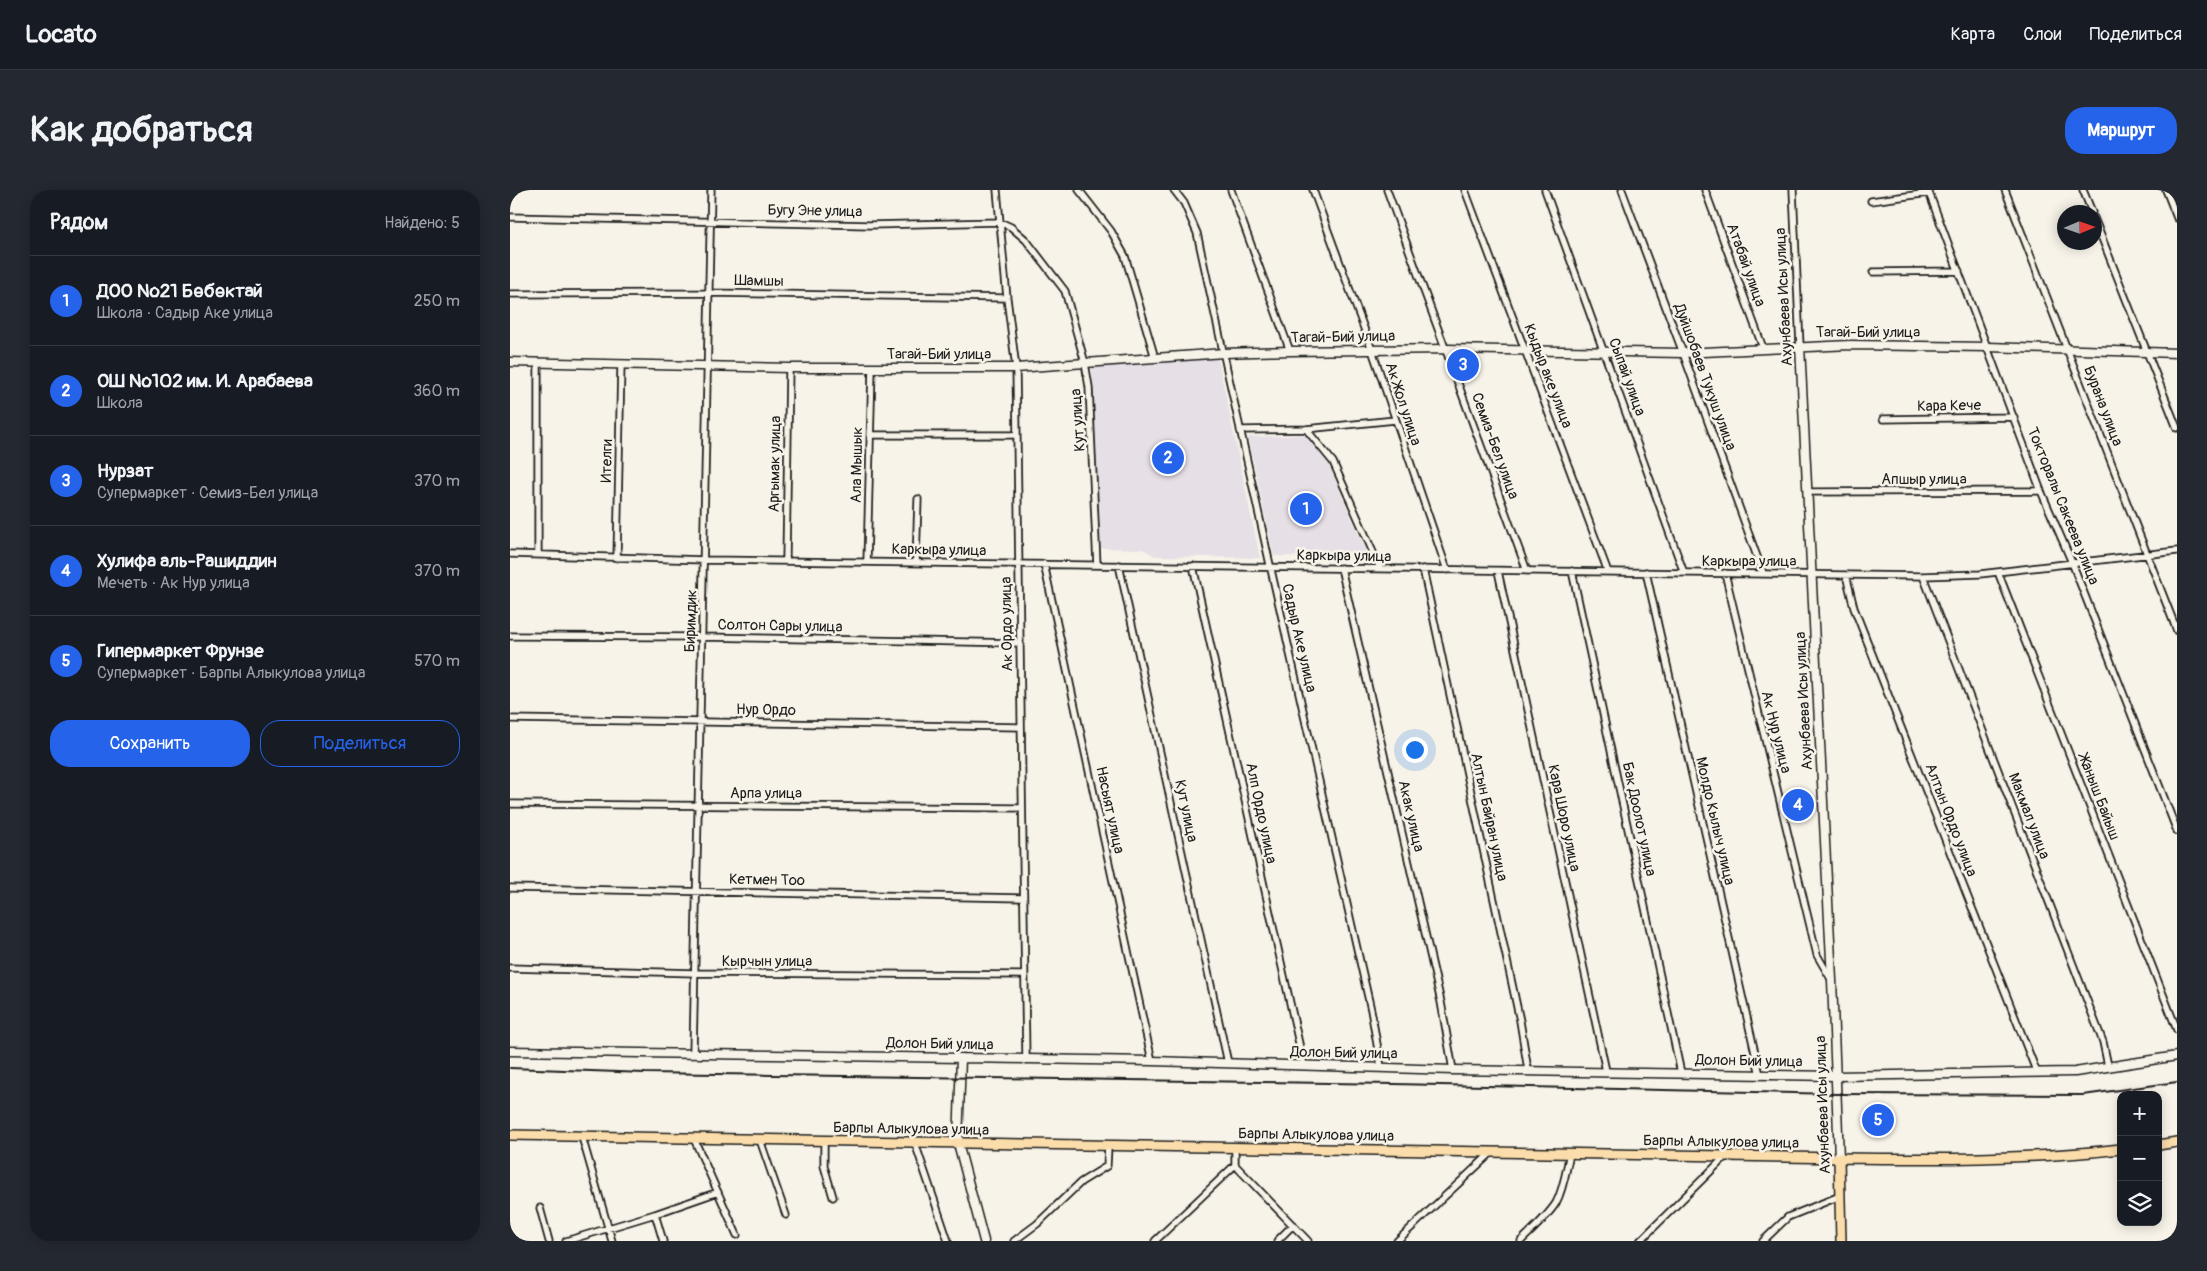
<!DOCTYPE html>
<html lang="ru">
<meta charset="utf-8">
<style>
:root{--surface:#171b24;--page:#242831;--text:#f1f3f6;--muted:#9ea1a6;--line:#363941;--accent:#2563eb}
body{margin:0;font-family:Pangolin,sans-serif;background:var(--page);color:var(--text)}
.controls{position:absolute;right:15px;bottom:15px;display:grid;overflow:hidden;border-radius:10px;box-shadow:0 2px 12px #0003}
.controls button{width:45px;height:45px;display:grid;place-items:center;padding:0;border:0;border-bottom:1px solid var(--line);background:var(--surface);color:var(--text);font:25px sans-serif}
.compass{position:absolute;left:1547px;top:15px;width:45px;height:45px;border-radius:50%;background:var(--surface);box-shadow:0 2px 12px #0003;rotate:88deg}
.you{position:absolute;left:904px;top:559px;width:18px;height:18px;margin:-12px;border:4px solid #fff;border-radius:50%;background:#1a73e8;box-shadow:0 0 0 8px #1a73e833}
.badge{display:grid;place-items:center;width:32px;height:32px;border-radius:50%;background:var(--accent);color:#fff;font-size:16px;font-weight:700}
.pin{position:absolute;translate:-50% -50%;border:2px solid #fff;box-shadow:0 1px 5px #0006}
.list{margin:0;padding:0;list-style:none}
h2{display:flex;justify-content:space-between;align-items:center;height:65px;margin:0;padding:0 20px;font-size:21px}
h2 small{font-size:16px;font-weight:400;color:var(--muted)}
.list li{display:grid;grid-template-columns:32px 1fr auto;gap:15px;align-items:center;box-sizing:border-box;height:90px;padding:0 20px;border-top:1px solid var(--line)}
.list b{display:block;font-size:19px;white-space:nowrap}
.list p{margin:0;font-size:16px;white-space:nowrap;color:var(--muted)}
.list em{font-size:16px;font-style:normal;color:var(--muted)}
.actions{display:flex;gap:10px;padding:15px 20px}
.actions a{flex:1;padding:11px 0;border:1px solid var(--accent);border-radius:20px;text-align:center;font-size:18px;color:var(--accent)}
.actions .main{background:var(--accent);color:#fff}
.icon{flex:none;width:28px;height:28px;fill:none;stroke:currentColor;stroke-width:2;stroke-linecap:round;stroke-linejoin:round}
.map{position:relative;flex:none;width:1667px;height:1051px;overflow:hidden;border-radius:20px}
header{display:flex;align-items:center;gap:30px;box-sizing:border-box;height:70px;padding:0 25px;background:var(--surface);border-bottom:1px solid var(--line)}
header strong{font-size:24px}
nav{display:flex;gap:28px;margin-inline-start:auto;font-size:18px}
.intro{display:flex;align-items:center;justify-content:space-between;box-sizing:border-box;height:120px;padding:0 30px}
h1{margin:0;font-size:35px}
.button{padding:12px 22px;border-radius:20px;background:var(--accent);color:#fff;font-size:18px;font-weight:700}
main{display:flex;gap:30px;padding:0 30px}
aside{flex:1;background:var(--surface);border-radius:20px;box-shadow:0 2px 12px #0003}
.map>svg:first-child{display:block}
</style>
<header>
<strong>Locato</strong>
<nav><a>Карта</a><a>Слои</a><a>Поделиться</a></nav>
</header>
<div class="intro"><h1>Как добраться</h1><a class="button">Маршрут</a></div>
<main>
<aside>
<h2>Рядом<small>Найдено: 5</small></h2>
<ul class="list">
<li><span class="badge">1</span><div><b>ДОО №21 Бөбөктай</b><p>Школа · Садыр Аке улица</p></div><em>250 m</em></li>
<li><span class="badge">2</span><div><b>ОШ №102 им. И. Арабаева</b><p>Школа</p></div><em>360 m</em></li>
<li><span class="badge">3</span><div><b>Нурзат</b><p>Супермаркет · Семиз-Бел улица</p></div><em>370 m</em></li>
<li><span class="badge">4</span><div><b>Хулифа аль-Рашиддин</b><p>Мечеть · Ак Нур улица</p></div><em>370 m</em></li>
<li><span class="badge">5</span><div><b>Гипермаркет Фрунзе</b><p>Супермаркет · Барпы Алыкулова улица</p></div><em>570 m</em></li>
</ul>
<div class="actions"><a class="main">Сохранить</a><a>Поделиться</a></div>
</aside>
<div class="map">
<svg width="1667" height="1051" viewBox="0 0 1667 1051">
<rect width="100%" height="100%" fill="#f7f3e8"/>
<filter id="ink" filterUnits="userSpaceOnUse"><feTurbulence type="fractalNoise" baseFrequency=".02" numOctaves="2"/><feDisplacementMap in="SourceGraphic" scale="10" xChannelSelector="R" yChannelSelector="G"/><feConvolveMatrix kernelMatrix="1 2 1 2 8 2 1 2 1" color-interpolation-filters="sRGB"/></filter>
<g filter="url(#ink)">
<!-- built -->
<path fill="#e6dfe6" d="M708 169 750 368 645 366 633 359 591 358 582 177Z
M795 245 818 273 859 368 764 366 738 247Z"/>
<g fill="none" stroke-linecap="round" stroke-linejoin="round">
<!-- street casing -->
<g stroke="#1c1c1c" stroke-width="9">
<path id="street" d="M487 0 497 108 506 178 516 869
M569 0 601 41 615 66 645 168
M664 0 674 13 687 43 762 384 861 820 871 877
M721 0 780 161
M803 0 862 160 937 380
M877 0 1017 381
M955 0 1098 382
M1035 0 1174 383
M1112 0 1173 163 1253 383
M1195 0 1253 158
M1283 0 1290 156
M1418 0 1531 301 1563 375 1667 641
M1495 0 1667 441
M1573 0 1582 22
M1656 0 1667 28
M1361 11 1419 3
M0 27 360 35 490 32 501 37 516 50 555 101 575 173 579 197 587 375
M1584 28 1667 238
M1363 82 1449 81
M0 104 200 103 497 108
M28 172V365
M1373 229 1504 227
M796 239 823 272 870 378
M730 240 796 239 885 230
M360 245H507
M1298 302 1531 301
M0 364 195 370 1413 386 1470 384 1667 361
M107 368 111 174
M276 370 279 178
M357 372 362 178
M406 373 408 309
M534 374 642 871
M609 375 718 873
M683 376 794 876
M831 378 931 812 943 880
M913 379 1010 831 1018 880
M988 381 1096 881
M1062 381 1171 883
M1136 382 1250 885
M1488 382 1667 840
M1215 383 1307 765 1321 789
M1336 385 1344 418 1527 883
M1413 386 1593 852 1598 876
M0 446 193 447 510 453
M0 529 511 537
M0 614 512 618
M0 698 513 708
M0 778 185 783 514 785
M183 863 201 0
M72 947 102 1051
M184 949 227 1045
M250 950 276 1025
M314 951V976L323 1007
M405 953 438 1051
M725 957V975L798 1051
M30 1018 39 1051
M145 1024 208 1002
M56 1051 145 1024 153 1051
M504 1051 527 1034 571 992 597 976 598 956
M645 1051 725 975
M767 1051 783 1035
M887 1051 982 962
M1011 1051C1023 1039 1037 1027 1046 1013 1054 998 1056 980 1060 963
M1130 1051 1217 965
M1253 1051 1278 1027 1330 1006"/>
</g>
<!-- secondary casing -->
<g stroke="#1c1c1c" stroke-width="11">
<path id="secondary" d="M1290 156 1322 790 1329 968
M0 172 279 178H506L714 163 780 161 936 159 1173 163 1340 155 1478 157 1667 163
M0 861 642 871 943 880 1326 886 1565 882 1667 866
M451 868 448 953 474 1051"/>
</g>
<!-- primary casing -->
<g stroke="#1c1c1c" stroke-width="12">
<path id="primary" d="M0 945 1329 968C1423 969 1517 970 1611 959
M1648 955 1667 952
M1329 968 1331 1051"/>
</g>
<!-- street -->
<use href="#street" stroke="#f7f3e8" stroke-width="5.5"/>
<!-- secondary -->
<use href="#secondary" stroke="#f7f3e8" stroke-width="8"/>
<!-- primary -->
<use href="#primary" stroke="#fbddab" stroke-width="9"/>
<!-- rail -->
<path stroke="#1c1c1c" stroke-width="2" d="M0 878 135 883 884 894 1327 904 1573 905 1667 892"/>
</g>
</g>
<g text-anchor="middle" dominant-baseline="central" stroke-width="5" stroke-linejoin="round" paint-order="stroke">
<!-- street labels -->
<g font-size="15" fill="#1c1c1c" stroke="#f7f3e8">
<text transform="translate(305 21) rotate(1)">Бугу Эне улица</text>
<text transform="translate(1236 75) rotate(70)">Атабай улица</text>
<text transform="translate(249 91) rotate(1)">Шамшы</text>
<text transform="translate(1274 107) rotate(-93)">Ахунбаева Исы улица</text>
<text x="1358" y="142">Тагай-Бий улица</text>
<text transform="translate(833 147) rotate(-1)">Тагай-Бий улица</text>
<text x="429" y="164">Тагай-Бий улица</text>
<text transform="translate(1038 186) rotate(69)">Кыдыр аке улица</text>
<text transform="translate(1117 187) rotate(70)">Сыпай улица</text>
<text transform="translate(1195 187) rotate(70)">Дуйшобаев Тукуш улица</text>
<text transform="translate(893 214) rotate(72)">Ак Жол улица</text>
<text transform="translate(1439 216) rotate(-1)">Кара Кече</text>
<text transform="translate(1593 216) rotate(69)">Бурана улица</text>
<text transform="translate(568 230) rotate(-94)">Кут улица</text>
<text transform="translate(985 256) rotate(70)">Семиз-Бел улица</text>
<text transform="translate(97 271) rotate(-89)">Ителги</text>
<text transform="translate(265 274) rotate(-89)">Аргымак улица</text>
<text transform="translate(347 275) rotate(-89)">Ала Мышык</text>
<text x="1414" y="289">Апшыр улица</text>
<text transform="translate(1553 316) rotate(68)">Токторалы Сакеева улица</text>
<text transform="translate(429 360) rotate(1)">Каркыра улица</text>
<text transform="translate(834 366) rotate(1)">Каркыра улица</text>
<text x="1239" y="371">Каркыра улица</text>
<text transform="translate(181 431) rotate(-88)">Биримдик</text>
<text transform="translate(497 434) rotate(-91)">Ак Ордо улица</text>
<text transform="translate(270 436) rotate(1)">Солтон Сары улица</text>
<text transform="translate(789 448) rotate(77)">Садыр Аке улица</text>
<text transform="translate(1294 511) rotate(-93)">Ахунбаева Исы улица</text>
<text transform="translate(256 520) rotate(1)">Нур Ордо</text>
<text transform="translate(1266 542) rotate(76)">Ак Нур улица</text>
<text x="256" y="603">Арпа улица</text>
<text transform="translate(1589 607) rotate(69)">Жаныш Байыш</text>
<text transform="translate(600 620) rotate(78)">Насыят улица</text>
<text transform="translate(676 621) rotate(78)">Кут улица</text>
<text transform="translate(751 623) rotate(78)">Алп Ордо улица</text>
<text transform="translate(901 626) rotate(77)">Акак улица</text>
<text transform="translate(1519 626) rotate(69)">Макмал улица</text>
<text transform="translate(979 627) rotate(78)">Алтын Байран улица</text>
<text transform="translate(1054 628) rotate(78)">Кара Шоро улица</text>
<text transform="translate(1129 629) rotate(78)">Бак Доолот улица</text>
<text transform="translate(1441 630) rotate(69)">Алтын Ордо улица</text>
<text transform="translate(1205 631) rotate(77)">Молдо Кылыч улица</text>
<text transform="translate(257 690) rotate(1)">Кетмен Тоо</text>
<text x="257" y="771">Кырчын улица</text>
<text transform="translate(430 854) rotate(1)">Долон Бий улица</text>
<text transform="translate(834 863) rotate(1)">Долон Бий улица</text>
<text transform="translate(1239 871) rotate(1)">Долон Бий улица</text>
<text transform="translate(1313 915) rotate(-92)">Ахунбаева Исы улица</text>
<text transform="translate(401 939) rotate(1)">Барпы Алыкулова улица</text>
<text transform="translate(806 945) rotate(1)">Барпы Алыкулова улица</text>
<text transform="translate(1211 952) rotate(1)">Барпы Алыкулова улица</text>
</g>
</g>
</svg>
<div class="controls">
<button>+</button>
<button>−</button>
<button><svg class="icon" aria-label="layers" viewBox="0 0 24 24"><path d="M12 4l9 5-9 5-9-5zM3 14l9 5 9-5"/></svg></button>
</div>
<svg class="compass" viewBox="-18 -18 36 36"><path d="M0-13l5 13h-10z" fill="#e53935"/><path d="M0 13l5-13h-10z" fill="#9ea1a6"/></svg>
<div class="you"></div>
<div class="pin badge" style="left:796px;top:319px">1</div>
<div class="pin badge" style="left:658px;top:268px">2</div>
<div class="pin badge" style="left:953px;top:175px">3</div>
<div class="pin badge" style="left:1288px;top:615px">4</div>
<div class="pin badge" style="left:1368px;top:930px">5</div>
</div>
</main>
